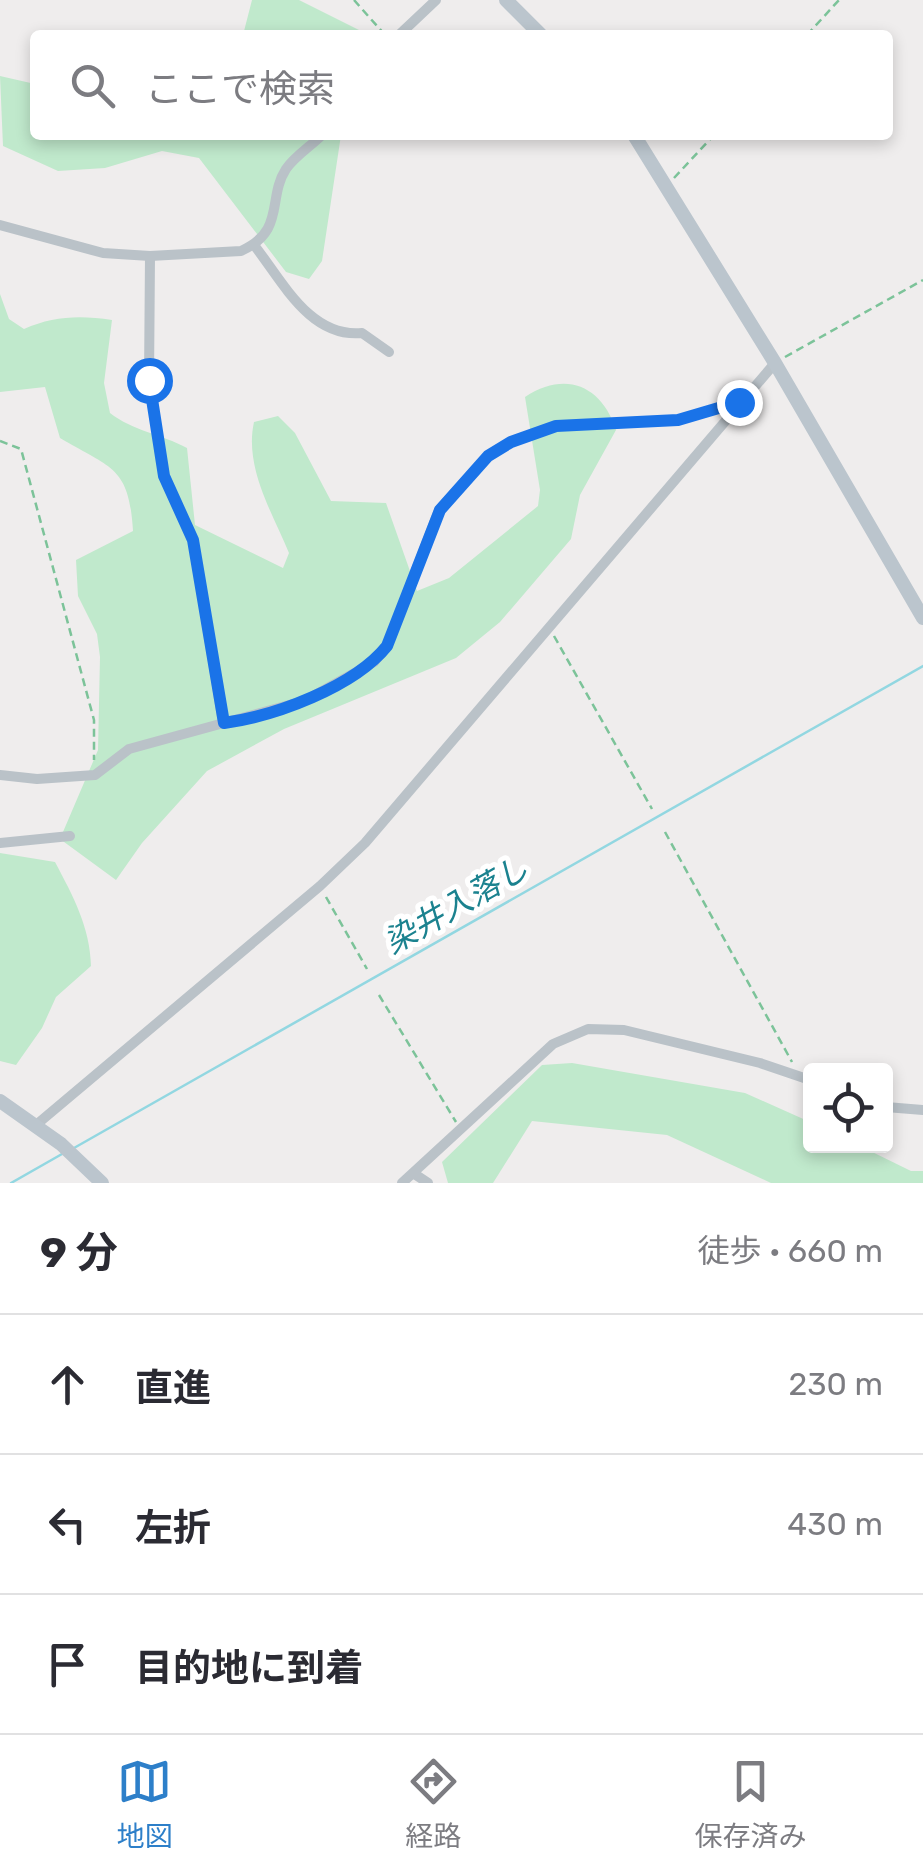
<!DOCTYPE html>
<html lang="ja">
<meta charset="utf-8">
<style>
:root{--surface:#fff;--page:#f2f2f3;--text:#2b2b33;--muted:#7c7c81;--line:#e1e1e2;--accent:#2d7fc9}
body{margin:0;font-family:Rubik,"Noto Sans JP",sans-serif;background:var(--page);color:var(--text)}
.controls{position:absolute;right:30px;bottom:30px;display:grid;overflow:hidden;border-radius:10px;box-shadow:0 5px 15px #0003}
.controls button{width:90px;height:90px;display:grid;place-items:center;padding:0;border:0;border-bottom:2px solid var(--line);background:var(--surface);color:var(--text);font:50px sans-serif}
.stop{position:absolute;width:30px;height:30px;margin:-22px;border:8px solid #1a73e8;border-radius:50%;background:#fff}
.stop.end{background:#1a73e8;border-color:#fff;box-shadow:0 2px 10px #0008}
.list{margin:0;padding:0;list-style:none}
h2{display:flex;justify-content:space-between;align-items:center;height:130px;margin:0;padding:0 40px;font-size:42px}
h2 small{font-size:32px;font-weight:400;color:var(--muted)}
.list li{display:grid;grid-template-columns:65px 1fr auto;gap:30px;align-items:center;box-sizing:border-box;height:140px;padding:0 40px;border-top:2px solid var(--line)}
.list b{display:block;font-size:38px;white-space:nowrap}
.list em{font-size:32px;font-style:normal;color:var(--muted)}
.icon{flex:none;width:55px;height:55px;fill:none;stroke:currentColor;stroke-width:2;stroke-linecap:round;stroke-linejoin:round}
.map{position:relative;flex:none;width:923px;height:1183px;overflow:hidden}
.search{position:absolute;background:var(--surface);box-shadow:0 5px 15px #0003;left:30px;right:30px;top:30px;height:110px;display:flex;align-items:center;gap:25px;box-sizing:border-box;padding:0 35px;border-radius:10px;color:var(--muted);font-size:38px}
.sheet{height:550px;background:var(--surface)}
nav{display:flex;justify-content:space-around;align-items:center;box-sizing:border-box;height:140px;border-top:2px solid var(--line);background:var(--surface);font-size:28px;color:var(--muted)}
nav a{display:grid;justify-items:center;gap:5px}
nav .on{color:var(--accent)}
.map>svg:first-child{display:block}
</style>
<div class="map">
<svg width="923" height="1183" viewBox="0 0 923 1183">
<rect width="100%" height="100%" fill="#efeded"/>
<!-- green -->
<path fill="#c0e9cc" d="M252 0H299L369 35H243Z
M0 76 35 84V135H341L322 261 309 279 286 272 199 158 162 151 105 168 58 171 3 146Z
M0 294 9 319 24 329C53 316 80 315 112 320L104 383 110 413C133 431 161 434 187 448L195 525 283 568 289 553C272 512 244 467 254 422L278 416 295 433 331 501 386 503 417 591 449 578 538 506 540 490 525 397C566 370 602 386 616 430L580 495 571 539 500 622 456 658 284 729 207 771 142 843 116 880 60 839 98 750 100 657 97 634 78 596 76 560 133 531C129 466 112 469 60 438L45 387 0 392Z
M0 853 55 862C73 896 90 927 91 966L56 997 42 1028 16 1065 0 1061Z
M572 1063 745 1093 810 1122V1146H860L911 1171H923V1183H771L667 1135 532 1121 493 1183H448L442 1162 542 1065Z"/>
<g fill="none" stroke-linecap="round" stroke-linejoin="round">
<!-- stream -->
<path stroke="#92d7e1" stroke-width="2.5" d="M74 1148 923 666
M11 1183 62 1154"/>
<!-- path -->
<path stroke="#7cc399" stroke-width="2.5" stroke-dasharray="8 5" stroke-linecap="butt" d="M354 0 385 35
M807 35 839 0
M674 178 714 135
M785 357 923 280
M0 441 21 449 94 720V760
M554 636 652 809
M665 832 792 1062
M326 897 367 969
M379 995 456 1122"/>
<!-- street -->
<path stroke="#bac2c8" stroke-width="10" d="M399 35 436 0
M0 225 103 253 150 256 241 251C286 231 267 198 286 169 295 156 311 146 322 135
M254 245C283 282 310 338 362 333L389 352
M150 256 149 380 164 476 193 540 223 723
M0 775 37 779 95 775 129 749 304 701 374 662 387 646 439 510 488 456 511 442 557 426 678 420 738 402
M0 843 70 836
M886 1107 923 1110
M36 1125 320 886 365 843 775 363
M413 1173 428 1183
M402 1183 553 1044 588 1029 624 1030 760 1063 810 1080"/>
<!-- secondary -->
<path stroke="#bbc5cd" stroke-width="14" d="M506 0 541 35
M634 135 775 363 923 618
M0 1101 61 1144 102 1183"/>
</g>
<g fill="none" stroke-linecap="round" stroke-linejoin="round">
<!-- route -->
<path stroke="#1a73e8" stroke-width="12" d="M149 380 164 476 193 540 224 723C275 716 354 687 387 646L440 510 488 456 511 442 556 426 678 420 739 402"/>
</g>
<g text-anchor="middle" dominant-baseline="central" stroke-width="10" stroke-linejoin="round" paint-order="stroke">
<!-- water labels -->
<g font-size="32" font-style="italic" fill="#1b828f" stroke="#fff">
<text transform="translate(456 905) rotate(-30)">染井入落し</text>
</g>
</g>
</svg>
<div class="controls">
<button><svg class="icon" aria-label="locate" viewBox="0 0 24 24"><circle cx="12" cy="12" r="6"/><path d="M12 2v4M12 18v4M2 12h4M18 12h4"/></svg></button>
</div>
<div class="stop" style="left:149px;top:380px"></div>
<div class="stop end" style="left:739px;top:402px"></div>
<div class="search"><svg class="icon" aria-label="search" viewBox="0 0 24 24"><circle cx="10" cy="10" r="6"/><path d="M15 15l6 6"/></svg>ここで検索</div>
</div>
<section class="sheet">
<h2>9 分<small>徒歩 · 660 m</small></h2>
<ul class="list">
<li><svg class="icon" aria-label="ahead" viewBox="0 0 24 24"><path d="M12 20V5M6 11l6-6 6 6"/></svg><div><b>直進</b></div><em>230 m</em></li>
<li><svg class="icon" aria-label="left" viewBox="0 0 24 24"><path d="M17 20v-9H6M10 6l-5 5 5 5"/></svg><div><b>左折</b></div><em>430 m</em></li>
<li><svg class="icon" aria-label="arrive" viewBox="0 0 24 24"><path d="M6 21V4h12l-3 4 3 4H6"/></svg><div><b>目的地に到着</b></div></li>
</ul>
</section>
<nav>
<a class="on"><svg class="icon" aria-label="map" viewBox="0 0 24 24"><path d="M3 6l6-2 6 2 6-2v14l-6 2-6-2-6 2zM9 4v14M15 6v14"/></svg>地図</a>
<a><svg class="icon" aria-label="directions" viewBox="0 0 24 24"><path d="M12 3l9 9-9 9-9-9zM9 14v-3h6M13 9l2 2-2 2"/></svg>経路</a>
<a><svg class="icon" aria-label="saved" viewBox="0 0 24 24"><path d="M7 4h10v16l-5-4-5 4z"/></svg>保存済み</a>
</nav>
